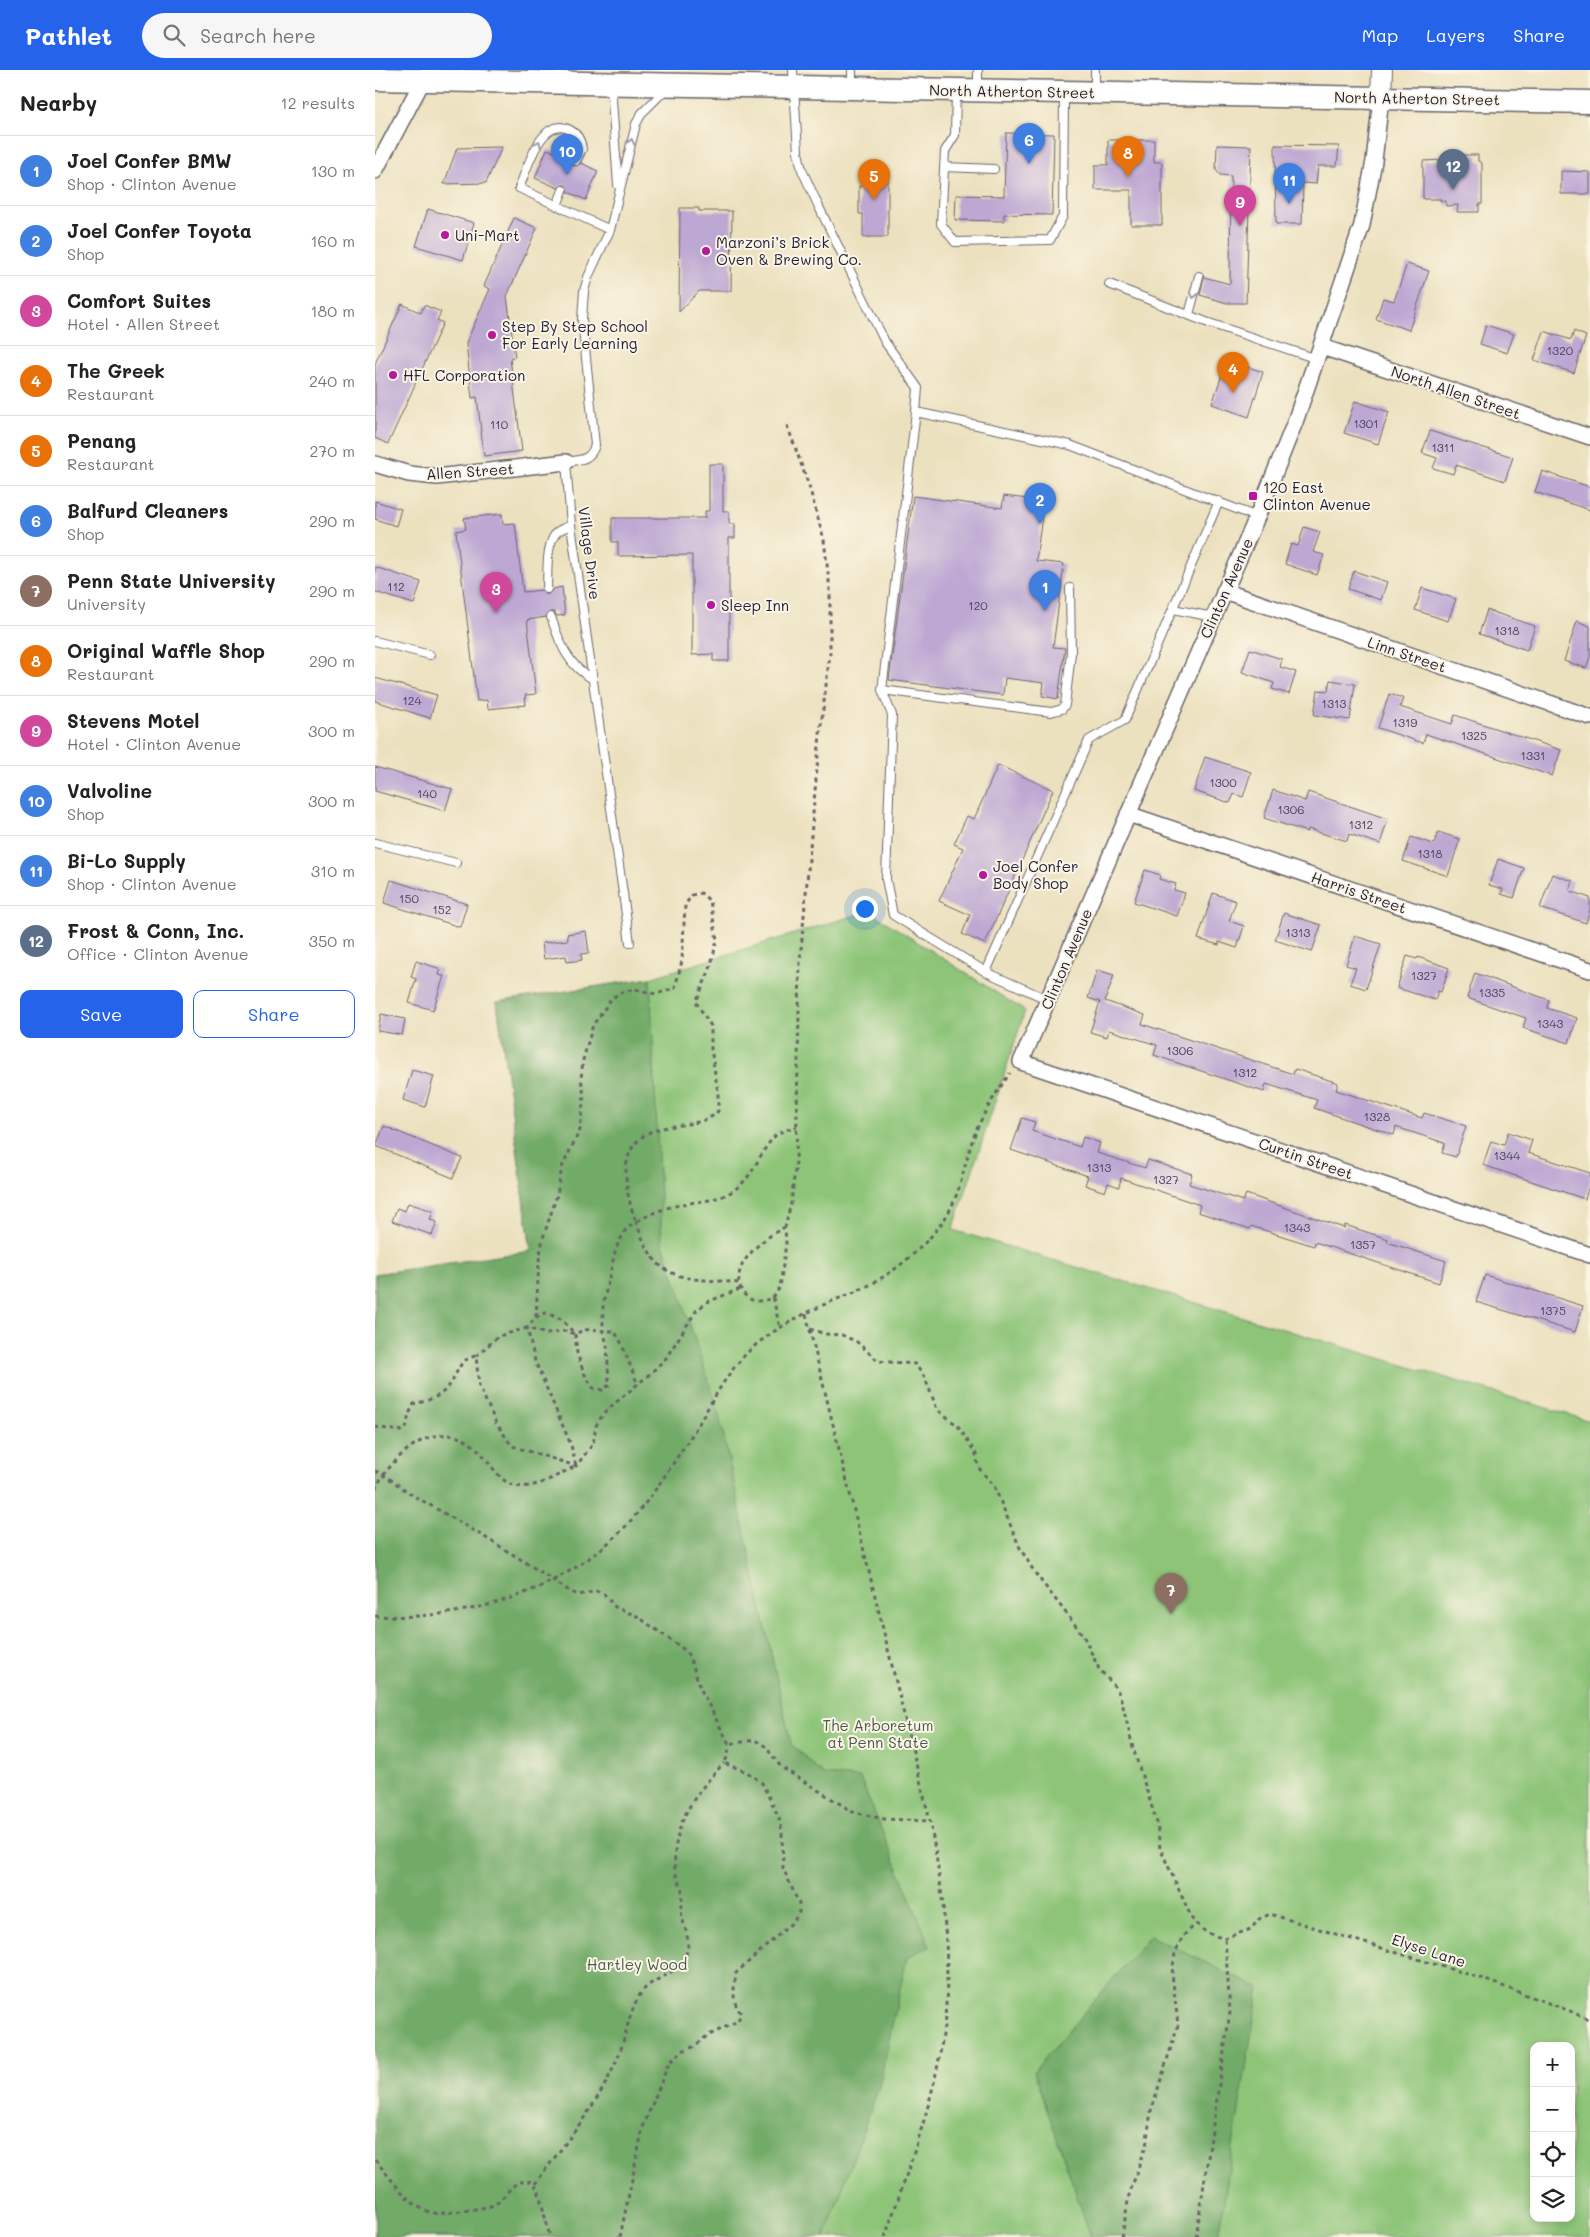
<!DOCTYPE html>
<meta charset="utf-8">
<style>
:root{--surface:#fff;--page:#f6f6f6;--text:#222;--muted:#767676;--line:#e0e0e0;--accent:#2563eb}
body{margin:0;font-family:Mali,sans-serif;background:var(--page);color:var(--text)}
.controls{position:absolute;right:15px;bottom:15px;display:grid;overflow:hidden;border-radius:10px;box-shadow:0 2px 8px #0003}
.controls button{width:45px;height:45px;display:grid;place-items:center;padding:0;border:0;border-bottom:1px solid var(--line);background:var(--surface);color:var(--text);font:25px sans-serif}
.you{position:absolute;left:489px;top:838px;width:18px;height:18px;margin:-12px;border:4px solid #fff;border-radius:50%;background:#1a73e8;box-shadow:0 0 0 8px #1a73e833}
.badge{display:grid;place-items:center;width:32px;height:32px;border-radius:50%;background:var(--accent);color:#fff;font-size:16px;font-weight:700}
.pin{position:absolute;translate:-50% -41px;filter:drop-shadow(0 1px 2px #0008)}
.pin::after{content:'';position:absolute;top:26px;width:18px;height:15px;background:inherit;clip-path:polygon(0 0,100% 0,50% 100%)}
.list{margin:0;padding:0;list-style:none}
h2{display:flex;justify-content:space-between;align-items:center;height:65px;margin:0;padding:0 20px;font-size:21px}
h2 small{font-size:16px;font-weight:400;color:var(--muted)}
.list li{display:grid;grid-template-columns:32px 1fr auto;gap:15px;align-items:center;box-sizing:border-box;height:70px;padding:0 20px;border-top:1px solid var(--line)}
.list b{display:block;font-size:19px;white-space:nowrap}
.list p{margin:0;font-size:16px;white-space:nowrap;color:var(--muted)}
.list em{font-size:16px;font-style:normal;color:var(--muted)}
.actions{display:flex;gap:10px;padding:15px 20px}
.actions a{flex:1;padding:11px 0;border:1px solid var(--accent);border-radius:10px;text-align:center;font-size:18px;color:var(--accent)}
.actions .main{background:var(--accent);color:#fff}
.icon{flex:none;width:28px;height:28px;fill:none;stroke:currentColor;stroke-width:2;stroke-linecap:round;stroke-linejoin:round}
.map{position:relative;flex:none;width:1215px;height:2167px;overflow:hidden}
header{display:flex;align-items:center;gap:30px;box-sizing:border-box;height:70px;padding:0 25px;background:var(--accent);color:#fff}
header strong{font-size:24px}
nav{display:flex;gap:28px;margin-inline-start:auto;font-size:18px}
.search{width:350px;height:45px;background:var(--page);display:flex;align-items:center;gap:12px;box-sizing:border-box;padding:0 18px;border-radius:28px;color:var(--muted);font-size:19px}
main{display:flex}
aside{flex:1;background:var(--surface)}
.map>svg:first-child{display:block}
</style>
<header>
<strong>Pathlet</strong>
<div class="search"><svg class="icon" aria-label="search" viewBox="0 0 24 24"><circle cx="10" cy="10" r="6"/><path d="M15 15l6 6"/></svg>Search here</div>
<nav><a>Map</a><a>Layers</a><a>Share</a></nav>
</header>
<main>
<aside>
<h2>Nearby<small>12 results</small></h2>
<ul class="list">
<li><span class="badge" style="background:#3f7fe0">1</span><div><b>Joel Confer BMW</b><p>Shop · Clinton Avenue</p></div><em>130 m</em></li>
<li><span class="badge" style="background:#3f7fe0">2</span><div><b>Joel Confer Toyota</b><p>Shop</p></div><em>160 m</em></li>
<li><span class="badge" style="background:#d1479c">3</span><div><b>Comfort Suites</b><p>Hotel · Allen Street</p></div><em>180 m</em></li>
<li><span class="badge" style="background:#e8710a">4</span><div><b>The Greek</b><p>Restaurant</p></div><em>240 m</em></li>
<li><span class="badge" style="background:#e8710a">5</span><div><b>Penang</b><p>Restaurant</p></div><em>270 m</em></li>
<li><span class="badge" style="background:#3f7fe0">6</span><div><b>Balfurd Cleaners</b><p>Shop</p></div><em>290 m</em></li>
<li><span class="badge" style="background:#8d6e63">7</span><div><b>Penn State University</b><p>University</p></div><em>290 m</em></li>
<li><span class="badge" style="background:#e8710a">8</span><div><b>Original Waffle Shop</b><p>Restaurant</p></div><em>290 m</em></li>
<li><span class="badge" style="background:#d1479c">9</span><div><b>Stevens Motel</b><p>Hotel · Clinton Avenue</p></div><em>300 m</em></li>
<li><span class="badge" style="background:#3f7fe0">10</span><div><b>Valvoline</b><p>Shop</p></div><em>300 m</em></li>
<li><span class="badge" style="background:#3f7fe0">11</span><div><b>Bi-Lo Supply</b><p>Shop · Clinton Avenue</p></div><em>310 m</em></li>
<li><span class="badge" style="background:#5c6f8a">12</span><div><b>Frost &amp; Conn, Inc.</b><p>Office · Clinton Avenue</p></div><em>350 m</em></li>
</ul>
<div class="actions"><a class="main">Save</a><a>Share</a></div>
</aside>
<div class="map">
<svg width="1215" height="2167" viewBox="0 0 1215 2167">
<rect width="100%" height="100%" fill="#fcf5e5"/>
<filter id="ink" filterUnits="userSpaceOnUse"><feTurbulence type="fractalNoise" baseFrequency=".02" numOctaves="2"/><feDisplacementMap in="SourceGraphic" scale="10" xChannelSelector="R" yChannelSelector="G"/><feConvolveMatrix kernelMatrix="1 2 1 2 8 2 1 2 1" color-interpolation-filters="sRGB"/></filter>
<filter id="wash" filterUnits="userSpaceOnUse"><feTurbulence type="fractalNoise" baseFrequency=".0096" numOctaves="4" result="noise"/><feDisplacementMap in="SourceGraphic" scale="20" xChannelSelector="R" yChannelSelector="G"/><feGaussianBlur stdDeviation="1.12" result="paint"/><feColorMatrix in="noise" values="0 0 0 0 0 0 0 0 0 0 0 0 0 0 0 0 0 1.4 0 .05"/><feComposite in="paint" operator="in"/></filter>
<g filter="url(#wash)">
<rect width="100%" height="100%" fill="#ece1bf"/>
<!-- green -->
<path fill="#8dc478" stroke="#58735a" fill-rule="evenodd" d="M494 841 650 941 578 1160 1215 1351V2167H0V1204L156 1181 122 932 275 908ZM1159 1976H1196V2148H1159Z"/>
<!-- forest -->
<path fill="#72aa68" stroke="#4a6652" d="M275 908 287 1171 342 1336 416 1674 449 1705 485 1708 555 1876 532 1887 504 2016 450 2167H0V1204L156 1181 122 932Z
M775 1866 884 1918 843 2167H716L659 2001Z"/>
<g id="blocks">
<!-- building -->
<path fill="#bda8d3" d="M631 63 679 64 677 145 629 144V151L580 150 581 125 629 126Z
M733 70H779V92H787V155H756V120H720V95H733Z
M842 75 876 76 871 233H852L825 225 829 207 855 214 856 106 845 105 841 100Z
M900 75 964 76 962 96H943L941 114 928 113 927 154H901Z
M127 77 111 113 69 114 82 78Z
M172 79 196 89 199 96 206 93 223 101 211 130 193 122 190 115H187L183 118 160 108Z
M1088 85H1103V91L1107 93V134H1104V142H1082L1083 135 1071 136V131H1065L1066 129H1048V91L1088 89Z
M1186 101 1215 102V124H1186Z
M488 102H513V167H488V144H484V116H488Z
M305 138H324V141H357L356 221H324L304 242Z
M53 139 99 153 88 190 41 176Z
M139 148 162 158 132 226 140 287 135 288 147 381 109 386 102 327 97 328 91 273 115 219 109 216Z
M1032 194 1054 201 1034 260 1001 249 1008 228 1019 231Z
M27 234 46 243 49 235 66 242 62 250 68 253 13 374 0 368V294Z
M1111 255 1139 264 1132 283 1105 274Z
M1169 261 1196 270 1199 261 1211 266 1199 303 1159 290Z
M852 290 888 302 874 347 837 334Z
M980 331 1014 342 1003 374 969 363Z
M1055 361 1138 387 1130 411 1081 395 1078 404 1058 398 1062 388 1047 383Z
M334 394H348V441H354V454H360V468H354V591H338V584L317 585V485L243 486V472H237V448H330V441H334Z
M1167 401 1215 417V440L1160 422Z
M538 426 627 438 629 426 669 431 661 491 689 494 678 577 690 578 683 629 667 626 669 613 630 608 628 625 514 610Z
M0 431 26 439 21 456 0 449Z
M127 444 128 454 140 453 148 522 167 520 172 525 176 522 178 519 187 517 190 545 182 546 179 542H175L171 547 152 550 161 624 150 625 151 635 113 639 112 630 102 631 81 461 91 459 89 448Z
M929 457 945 462 938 482 949 485 942 505 910 494 916 474 923 476Z
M0 497 46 512 39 534 0 522Z
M979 501 1012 512 1006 530 973 519Z
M1047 518 1081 529 1073 551 1040 540Z
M1112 540 1160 556 1152 580 1104 564Z
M1202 551 1215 556V587L1211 598 1189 591Z
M875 579 907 589 905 597 921 602 914 624 897 619 899 613 867 602Z
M0 608 62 625 55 648 0 631Z
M955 610 980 614 975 650 939 645 943 620 953 621Z
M1014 624 1028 628 1025 637 1077 654 1080 645 1186 680 1177 706 1051 664 1048 673 1003 658Z
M830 687 876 702 868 727 859 724 855 733 819 721Z
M623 695 678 720 610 874 587 864 595 845 564 831 588 778 579 774 592 746 599 749Z
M0 697 77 719 70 741 0 721Z
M898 720 930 731 933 722 1013 749 1005 774 974 764 972 771 933 759 932 762 889 748Z
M1063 762 1085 769 1073 806 1028 791 1036 767 1059 774Z
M1123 789 1149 798 1139 828 1126 824 1128 819 1114 815Z
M770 800 785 805 784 809 801 814 799 820 810 823 802 846 759 832Z
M1177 804 1198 811 1195 821 1215 828V840L1211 853 1165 838Z
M16 810 92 834 85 857 9 833Z
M838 823 861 831 854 851 869 856 862 878 844 872V875L823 869Z
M909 843 946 855 937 882 900 870Z
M211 861 214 883 206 884 207 890 192 892 191 886 169 889 167 873 193 870 192 864Z
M980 866 1006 874 991 919 975 914 981 898 971 895Z
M1032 886 1042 889 1043 887 1074 898 1066 922 1063 921 1060 930 1022 918Z
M41 891 66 899 64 905 69 906 58 940 34 933 41 909 36 907Z
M722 900 739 905 730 931 770 945 767 954 918 1004 920 999 963 1013 961 1020 1047 1048 1049 1043 1091 1056 1081 1087 1067 1083 1070 1073 1021 1057 1019 1065 977 1051 939 1038 942 1030 891 1014 889 1022 844 1007 779 985 782 975 734 960 732 967 715 962 725 932 713 928Z
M1100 903 1174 930 1172 938 1202 948 1194 973 1148 958 1151 948 1092 928Z
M6 944 30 949 27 965 3 961Z
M37 1000 59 1006 50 1037 28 1030Z
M647 1048 660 1052 657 1061 705 1077 708 1067 725 1073 722 1083 770 1098 773 1090 817 1104 814 1114 868 1131 871 1124 969 1158 970 1155 1013 1169 1012 1172 1071 1191 1064 1213 940 1172 939 1176 876 1156 875 1159 823 1142 825 1135 746 1108 744 1117 733 1113 730 1122 710 1115 713 1106 636 1080Z
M9 1056 87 1088 78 1108 1 1076Z
M1133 1062 1157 1070 1153 1083 1215 1103V1112L1210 1129 1108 1095 1116 1071 1129 1075Z
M33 1133 58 1141 55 1150 62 1152 57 1165 17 1151 22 1138 30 1141Z
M1110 1205 1208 1236 1200 1262 1101 1232Z"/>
</g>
</g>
<g filter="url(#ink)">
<use href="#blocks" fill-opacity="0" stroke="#696569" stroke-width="1"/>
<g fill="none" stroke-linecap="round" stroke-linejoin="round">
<!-- lane casing -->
<g stroke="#696569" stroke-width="10">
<path id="lane" d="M418 0 423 82 427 100 443 135 510 272 543 318 541 342
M720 0V20
M236 16 243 115
M477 16V0
M603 18V0
M581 22 580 65 570 81 566 154 580 172 675 170 688 146 689 25
M201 91 207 79C206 70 203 64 195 60 166 44 152 100 144 118L235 160
M569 97 619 99
M182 136 188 120
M734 214 831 252 942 289
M814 245 824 206
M172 519C173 503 170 475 182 462 186 459 192 457 196 455
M798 539 838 547
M176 547C184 571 193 597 218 609
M0 571 55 585
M507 620 676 642 687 639 690 635 696 583 695 518
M0 773 81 793
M255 873 196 455 191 392C205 390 216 390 220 375L207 249 209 221 213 207 235 160 261 54 267 43 290 20
M611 902 714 670 750 650 844 431
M674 930 611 902 518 845 511 809 517 645 507 620 541 342 695 375 882 447"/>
</g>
<!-- street casing -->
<g stroke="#696569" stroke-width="18">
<path id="street" d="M1006 28 999 91 987 155 920 352 882 447 646 992 1215 1185
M0 101 48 10
M947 277 1215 367
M0 394 34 404 62 407 191 392
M849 521 1215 647
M753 744 1215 900"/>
</g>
<!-- secondary casing -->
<g stroke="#696569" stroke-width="22">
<path id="secondary" d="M1006 28 1007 0"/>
</g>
<!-- primary casing -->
<g stroke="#696569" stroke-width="25">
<path id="primary" d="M0 9 1215 32"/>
</g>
<!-- path -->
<path stroke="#696569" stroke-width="3" stroke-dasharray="4 4" stroke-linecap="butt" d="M410 1157C389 1167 348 1199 370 1225 378 1234 388 1231 398 1228L405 1217 411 1173 410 1157 416 1133 421 1092 425 891 445 664 455 583V519L449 470 434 416 412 355
M398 1228 405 1258
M431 1244 555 1751C567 1817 576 1881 570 1947 563 2023 534 2096 510 2167
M161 1247 164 1190 168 1168 182 1125 187 1097 205 1060 209 1025 206 1009 208 990 218 955 237 928 247 922 260 919 281 924 300 918 307 891 310 835 317 825 326 823 335 831 342 870 335 899 321 932 336 956V979L343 1022V1041C332 1054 308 1054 293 1057 240 1065 247 1113 261 1152 273 1145 286 1139 300 1136 318 1131 340 1132 356 1122 380 1107 382 1086 398 1068 404 1061 414 1059 422 1057
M435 1259 450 1264 467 1265 482 1272 503 1291 540 1294 550 1308 562 1339 583 1356 601 1384 603 1397 619 1416 645 1478 660 1503 708 1565 724 1599 742 1619 747 1632 758 1678 782 1753 785 1778 817 1849 828 1860 839 1866 850 1868 876 1859 884 1849 895 1844 1108 1909 1195 1941 1215 1950
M101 1286 124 1266 152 1258 172 1264 191 1261 200 1264C217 1255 221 1262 239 1261L245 1270 263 1315
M0 1357 25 1361 31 1359 34 1344 39 1334C51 1331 63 1328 71 1319 84 1307 80 1290 101 1286L104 1316 121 1353 137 1376 201 1396 218 1374 221 1356 224 1350 233 1339 276 1303 291 1288 321 1241 332 1232 365 1219
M0 1401C15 1407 26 1418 39 1426 92 1456 144 1487 194 1521L203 1525 222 1521 229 1524 240 1537 262 1546 311 1581 318 1596 325 1618 354 1674 380 1670 390 1676 406 1697 478 1742 509 1749 555 1751
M0 1419C18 1385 62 1344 100 1377 112 1387 125 1414 141 1416 160 1420 184 1404 201 1396L196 1375 160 1291 152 1258 161 1247 171 1243 186 1249 200 1264 202 1283 209 1303 218 1318 228 1320 234 1315 232 1274 228 1261V1234L241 1178 251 1159 261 1152C265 1162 269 1174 275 1183 294 1215 331 1208 363 1213
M0 1546C90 1551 185 1524 249 1458 274 1432 293 1401 313 1371 334 1339 351 1299 382 1274 400 1259 423 1247 444 1237 465 1227 489 1220 508 1207 532 1192 557 1169 572 1145 586 1122 589 1094 598 1069 606 1046 621 1023 635 1003
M0 2090C16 2107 34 2139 59 2143 71 2144 82 2141 94 2140 103 2138 116 2138 123 2132 136 2121 138 2108 157 2112L163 2119 175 2167
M160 2114C188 2075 221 2038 240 1994 251 1971 252 1944 266 1923 278 1906 304 1906 311 1884 316 1871 310 1860 307 1847 305 1839 309 1830 307 1821 306 1813 301 1807 300 1800 297 1753 319 1725 349 1693
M245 2167 268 2057 294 1993 307 1981 318 1977 332 1966 363 1951 366 1943C356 1932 359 1918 361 1903L419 1851 424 1842V1834L408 1798 407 1762 404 1748 387 1713 372 1702 349 1693 353 1686 354 1674
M747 2167 754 2125 771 2076 776 2041 803 1955 797 1903 800 1883 808 1866 821 1854
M821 2167 855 1942 850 1868"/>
<!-- lane -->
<use href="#lane" stroke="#fff" stroke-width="8"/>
<!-- street -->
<use href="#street" stroke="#fff" stroke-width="15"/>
<!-- secondary -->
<use href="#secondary" stroke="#fff" stroke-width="20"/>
<!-- primary -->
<use href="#primary" stroke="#fff" stroke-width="22"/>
</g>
<!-- one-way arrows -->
<defs><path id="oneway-chevron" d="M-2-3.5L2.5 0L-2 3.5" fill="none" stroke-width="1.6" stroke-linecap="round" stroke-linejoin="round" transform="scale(1.25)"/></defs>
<g stroke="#9c9ca7">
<use href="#oneway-chevron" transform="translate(256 72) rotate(-78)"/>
<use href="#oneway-chevron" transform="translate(163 74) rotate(-65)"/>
<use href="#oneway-chevron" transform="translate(819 225) rotate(104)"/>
</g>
</g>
<!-- markers -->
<g fill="#b5179e" stroke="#fcf5e5" stroke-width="2">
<circle cx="70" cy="165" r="5"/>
<circle cx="331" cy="181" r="5"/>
<circle cx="117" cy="265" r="5"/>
<circle cx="18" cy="305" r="5"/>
<rect x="873" y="421" width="10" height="10" rx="2.5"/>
<circle cx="336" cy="535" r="5"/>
<circle cx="608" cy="805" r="5"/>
</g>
<g text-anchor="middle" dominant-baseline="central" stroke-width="4" stroke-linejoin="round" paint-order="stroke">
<!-- number labels -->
<g font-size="12" fill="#494461">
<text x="1185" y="280">1320</text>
<text x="991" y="353">1301</text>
<text x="124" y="354">110</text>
<text x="1068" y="377">1311</text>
<text x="21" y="516">112</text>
<text x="603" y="535">120</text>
<text x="1132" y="560">1318</text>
<text x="37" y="630">124</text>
<text x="959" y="633">1313</text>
<text x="1030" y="652">1319</text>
<text x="1099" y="665">1325</text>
<text x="1158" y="685">1331</text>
<text x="848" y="712">1300</text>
<text x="52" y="723">140</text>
<text x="916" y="739">1306</text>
<text x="986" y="754">1312</text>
<text x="1055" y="783">1318</text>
<text x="34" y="828">150</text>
<text x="67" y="839">152</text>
<text x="923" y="862">1313</text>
<text x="1049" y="905">1327</text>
<text x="1117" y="922">1335</text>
<text x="1175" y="953">1343</text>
<text x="805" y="980">1306</text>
<text x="870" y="1002">1312</text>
<text x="1002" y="1046">1328</text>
<text x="1132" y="1085">1344</text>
<text x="724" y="1097">1313</text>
<text x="791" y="1109">1327</text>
<text x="922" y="1157">1343</text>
<text x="988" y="1174">1357</text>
<text x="1178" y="1240">1375</text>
</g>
<!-- street labels -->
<g font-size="15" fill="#22223b" stroke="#fcf5e5">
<text transform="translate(637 21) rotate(1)">North Atherton Street</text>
<text transform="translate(1042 28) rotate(1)">North Atherton Street</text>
<text transform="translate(1081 322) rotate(19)">North Allen Street</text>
<text transform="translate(95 401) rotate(-4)">Allen Street</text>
<text transform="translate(215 483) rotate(83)">Village Drive</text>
<text transform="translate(851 518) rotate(-66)">Clinton Avenue</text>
<text transform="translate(1032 584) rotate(19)">Linn Street</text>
<text transform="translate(984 822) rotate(19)">Harris Street</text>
<text transform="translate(691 889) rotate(-67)">Clinton Avenue</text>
<text transform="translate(931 1088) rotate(19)">Curtin Street</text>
<text transform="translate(1054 1880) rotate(18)">Elyse Lane</text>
</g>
<!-- poi labels -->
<g font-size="15" fill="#22223b" stroke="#fcf5e5" text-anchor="start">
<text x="80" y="165">Uni-Mart</text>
<text x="341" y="172">Marzoni’s Brick<tspan x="341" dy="17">Oven &amp; Brewing Co.</tspan></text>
<text x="127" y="256">Step By Step School<tspan x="127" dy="17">For Early Learning</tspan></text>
<text x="28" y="305">HFL Corporation</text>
<text x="888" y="417">120 East<tspan x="888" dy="17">Clinton Avenue</tspan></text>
<text x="346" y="535">Sleep Inn</text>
<text x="618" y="796">Joel Confer<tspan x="618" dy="17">Body Shop</tspan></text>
</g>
<!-- park labels -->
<g font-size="15" fill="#475b50" stroke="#fcf5e5">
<text x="503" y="1655">The Arboretum<tspan x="503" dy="17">at Penn State</tspan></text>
<text x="262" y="1894">Hartley Wood</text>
</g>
</g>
</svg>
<div class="controls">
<button>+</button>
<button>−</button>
<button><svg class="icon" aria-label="locate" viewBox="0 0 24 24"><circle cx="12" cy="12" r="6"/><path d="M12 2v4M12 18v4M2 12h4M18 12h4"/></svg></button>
<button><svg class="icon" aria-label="layers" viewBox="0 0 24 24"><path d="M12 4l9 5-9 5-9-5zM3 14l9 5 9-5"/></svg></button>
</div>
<div class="you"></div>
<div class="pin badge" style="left:670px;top:541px;background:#3f7fe0">1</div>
<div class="pin badge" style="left:665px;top:454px;background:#3f7fe0">2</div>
<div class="pin badge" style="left:121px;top:543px;background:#d1479c">3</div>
<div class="pin badge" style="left:858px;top:323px;background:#e8710a">4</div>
<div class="pin badge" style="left:499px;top:130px;background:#e8710a">5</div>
<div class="pin badge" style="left:654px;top:94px;background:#3f7fe0">6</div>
<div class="pin badge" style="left:796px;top:1544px;background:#8d6e63">7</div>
<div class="pin badge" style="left:753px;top:107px;background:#e8710a">8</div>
<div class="pin badge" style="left:865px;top:156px;background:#d1479c">9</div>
<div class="pin badge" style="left:192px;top:105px;background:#3f7fe0">10</div>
<div class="pin badge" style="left:914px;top:134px;background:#3f7fe0">11</div>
<div class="pin badge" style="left:1078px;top:120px;background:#5c6f8a">12</div>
</div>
</main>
